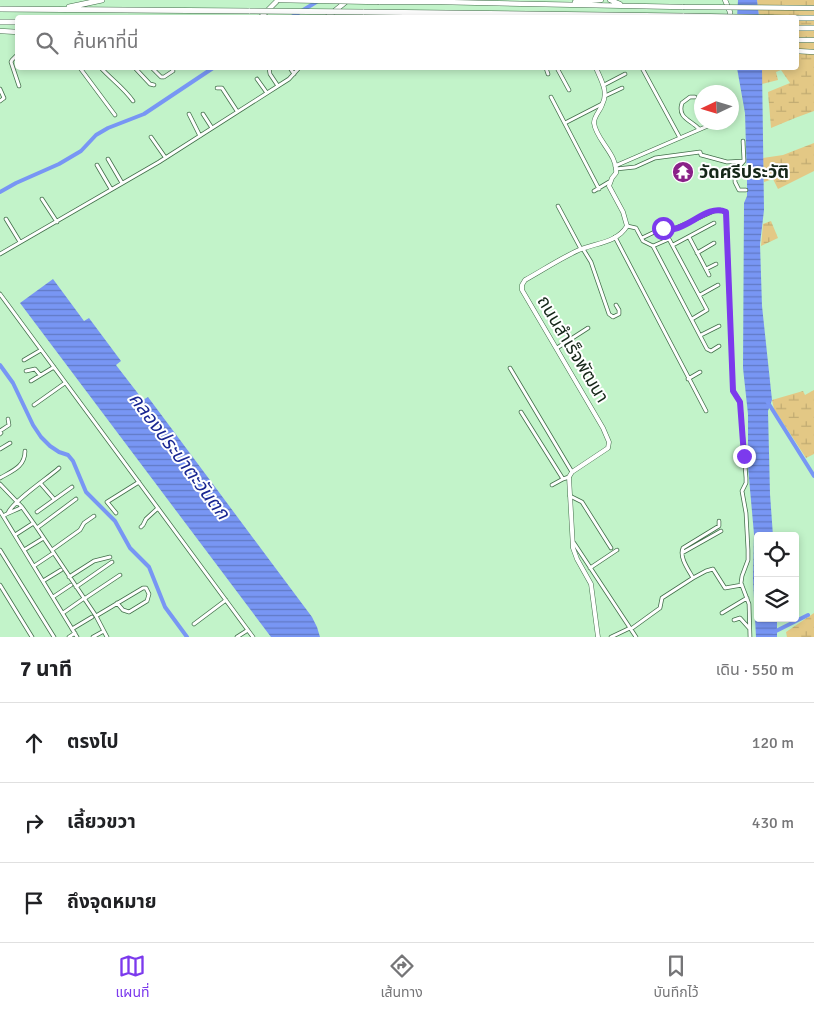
<!DOCTYPE html>
<html lang="th">
<meta charset="utf-8">
<style>
:root{--surface:#fff;--page:#f2f2f2;--text:#202124;--muted:#757577;--line:#e0e0e0;--accent:#7c3aed}
body{margin:0;font-family:Signika,"Noto Sans Thai",sans-serif;background:var(--page);color:var(--text)}
.controls{position:absolute;right:15px;bottom:15px;display:grid;overflow:hidden;border-radius:5px;box-shadow:0 2px 8px #0003}
.controls button{width:45px;height:45px;display:grid;place-items:center;padding:0;border:0;border-bottom:1px solid var(--line);background:var(--surface);color:var(--text);font:25px sans-serif}
.compass{position:absolute;left:694px;top:85px;width:45px;height:45px;border-radius:50%;background:var(--surface);box-shadow:0 2px 8px #0003;rotate:266deg}
.stop{position:absolute;width:15px;height:15px;margin:-11px;border:4px solid #7c3aed;border-radius:50%;background:#fff}
.stop.end{background:#7c3aed;border-color:#fff;box-shadow:0 1px 5px #0008}
.list{margin:0;padding:0;list-style:none}
h2{display:flex;justify-content:space-between;align-items:center;height:65px;margin:0;padding:0 20px;font-size:21px}
h2 small{font-size:16px;font-weight:400;color:var(--muted)}
.list li{display:grid;grid-template-columns:32px 1fr auto;gap:15px;align-items:center;box-sizing:border-box;height:80px;padding:0 20px;border-top:1px solid var(--line)}
.list b{display:block;font-size:19px;white-space:nowrap}
.list em{font-size:16px;font-style:normal;color:var(--muted)}
.icon{flex:none;width:28px;height:28px;fill:none;stroke:currentColor;stroke-width:2;stroke-linecap:round;stroke-linejoin:round}
.map{position:relative;flex:none;width:814px;height:637px;overflow:hidden}
.search{position:absolute;background:var(--surface);box-shadow:0 2px 8px #0003;left:15px;right:15px;top:15px;height:55px;display:flex;align-items:center;gap:12px;box-sizing:border-box;padding:0 18px;border-radius:5px;color:var(--muted);font-size:19px}
.sheet{height:305px;background:var(--surface)}
nav{display:flex;justify-content:space-around;align-items:center;box-sizing:border-box;height:70px;border-top:1px solid var(--line);background:var(--surface);font-size:14px;color:var(--muted)}
nav a{display:grid;justify-items:center;gap:2px}
nav .on{color:var(--accent)}
.map>svg:first-child{display:block}
</style>
<div class="map">
<svg width="814" height="637" viewBox="0 0 814 637">
<defs>
<pattern id="wetland-marsh" width="20" height="14" patternUnits="userSpaceOnUse" patternTransform="scale(1.25)"><rect width="20" height="14" fill="#e3c885"/><path d="M1 5h8M5 5V1M11 12h8M15 12V8" fill="none" stroke="#c2ac72"/></pattern>
<pattern id="water-rules" width="6" height="5" patternUnits="userSpaceOnUse" patternTransform="scale(1.25)"><rect width="6" height="5" fill="#7896f4"/><path d="M0 2.5h6" fill="none" stroke="#617ac5"/></pattern>
</defs>
<rect width="100%" height="100%" fill="#c2f3c9"/>
<!-- wetland -->
<path fill="url(#wetland-marsh)" d="M757 0H814V111L795 118 771 128 768 92 790 83 781 70 776 72 778 80 762 84V68H796V18L759 17Z
M814 143V171L778 189 773 179 764 182 763 158 783 155Z
M771 221 778 238 761 246 763 224Z
M814 390V454L806 458 774 409 772 400 803 391 805 395Z
M814 613V637H787L786 632Z"/>
<!-- water -->
<path fill="url(#water-rules)" d="M738 0H757L759 17 737 18Z
M737 68H762L764 210 760 244 762 306 772 400 768 411 770 494 773 536H758V618H777V637H756L753 579 754 534 748 467 751 454 748 446V414L743 368 744 203 747 196V181L745 113Z
M53 279 84 321 89 318 121 361 116 365 143 400 148 397 312 617 317 627 320 637H271L20 303Z"/>
<g fill="none" stroke-linecap="round" stroke-linejoin="round">
<!-- canal -->
<path stroke="#7896f4" stroke-width="4" d="M290 18 318 1
M0 192 16 183 59 164 81 151 96 135 108 128 144 114 213 68
M0 365 13 383 33 425 41 437 50 446 59 452 68 455 73 461 86 492 115 521 130 548 149 567 165 607 187 637
M767 401 814 476
M774 632 808 615"/>
<!-- minor casing -->
<g stroke="#426e4a" stroke-width="4.5">
<path id="minor" d="M18 54 12 60 11 62 19 86
M80 68 115 115
M101 68C111 79 124 88 133 101
M135 68 150 84 154 85
M152 68 161 77H164L173 71 172 68
M269 68 270 74 278 86
M290 68 294 74
M546 68 548 74
M557 68 569 90
M642 68 680 138
M257 79 267 93
M604 85 625 74
M217 88H222L237 111
M0 89 4 98 0 101
M605 96 622 88
M551 97 599 189
M695 97H690L682 103C677 118 691 120 699 129
M189 114 200 136
M203 114 212 128
M565 123 602 104
M151 137 165 157
M743 141 744 161 735 171V182L739 190H746
M108 159 122 183
M97 165 111 189
M615 166 710 125
M616 169 635 167 655 158 700 152 701 155 705 156 727 162 744 161
M594 191 609 182
M42 199 57 222
M558 206 581 249
M6 219 20 242
M627 226 636 228 643 241 653 246 707 349 711 351 719 346
M615 237 706 411
M689 237 709 275
M642 238 663 228H676L714 211 720 210 726 212 733 391 740 402 746 478V483L742 491 746 513 748 550V560L742 576 741 583 749 604 750 637
M673 245 714 223
M653 246 669 239 707 310 692 319
M583 249 591 262 609 314 613 317 619 314V310L616 305
M697 253 714 243
M0 254 159 162 289 79 299 68
M706 269 716 264
M0 294 253 637
M700 295 718 285
M701 335 719 326
M557 348 588 328
M24 360 41 350
M510 368 572 472
M26 371 35 369 40 375
M688 379 700 372
M31 381 54 367
M34 405 65 383
M521 412 563 479
M0 431 9 425 8 419
M0 434 1 433
M0 449 10 443
M0 478C12 471 25 467 25 451
M0 484 22 507 37 528 96 616 107 637
M41 484 54 499
M552 485 563 479 569 477
M570 496 582 502 611 548
M0 511 77 637
M37 512 72 487
M8 513C13 501 48 478 59 468
M116 513 107 502 139 482
M3 516C9 512 15 511 22 507
M719 521V526L683 548C679 557 688 569 693 578L706 571 713 569 725 588 742 585
M141 527 143 525 146 519 158 508
M37 528 76 499
M15 535 32 524
M574 543 636 637
M0 550 54 637
M24 550 42 539
M52 550 80 530 84 523 94 516
M682 553 721 531
M34 566 52 554
M590 568 617 550
M69 577 94 561 110 557
M43 581 61 570
M0 585 32 637
M76 587 112 562
M53 597 71 585
M84 599 120 575
M63 613 83 599
M722 613 747 598
M96 616 143 588H146L149 594 147 601 129 612 123 610 117 603
M734 620 740 618 749 628
M194 624 226 600
M72 629 92 617
M631 629 660 608 662 598 693 578
M69 637 75 633
M93 637 102 632
M237 637 248 630
M611 637 630 628"/>
</g>
<!-- tertiary casing -->
<g stroke="#426e4a" stroke-width="5">
<path id="tertiary" d="M596 68C601 80 609 92 602 105 600 111 594 116 594 123 596 140 618 155 616 173L612 178 609 186 623 212 627 226C617 243 595 243 579 250 561 258 543 270 525 280L522 285V290L603 428 609 442 608 448 572 472 569 477 573 548 577 559 591 584 598 637"/>
</g>
<!-- secondary casing -->
<g stroke="#426e4a" stroke-width="5.5">
<path id="secondary" d="M610 0 620 4
M725 0 730 12V18
M379 2H441L683 7
M575 2 601 0
M260 18 278 0
M326 18 348 0
M0 31 18 32
M796 40H814
M796 51 814 52"/>
</g>
<!-- trunk casing -->
<g stroke="#426e4a" stroke-width="6">
<path id="trunk" d="M69 7 102 0
M0 9 250 11
M363 12 684 16
M796 18H814
M0 22H18
M796 28H814"/>
</g>
<!-- minor -->
<use href="#minor" stroke="#fff" stroke-width="3"/>
<!-- tertiary -->
<use href="#tertiary" stroke="#fff" stroke-width="4"/>
<!-- secondary -->
<use href="#secondary" stroke="#fff" stroke-width="4.5"/>
<!-- trunk -->
<use href="#trunk" stroke="#fff" stroke-width="5"/>
<!-- secondary-bridge casing -->
<g stroke="#426e4a" stroke-width="5.5" stroke-linecap="butt">
<path id="secondary-bridge" d="M278 0 379 2
M683 7 814 8"/>
</g>
<!-- trunk-bridge casing -->
<g stroke="#426e4a" stroke-width="6" stroke-linecap="butt">
<path id="trunk-bridge" d="M250 11 363 12
M684 16 795 18"/>
</g>
<!-- secondary-bridge -->
<use href="#secondary-bridge" stroke="#fff" stroke-width="4.5"/>
<!-- trunk-bridge -->
<use href="#trunk-bridge" stroke="#fff" stroke-width="5"/>
</g>
<g fill="none" stroke-linecap="round" stroke-linejoin="round">
<!-- route -->
<path stroke="#7c3aed" stroke-width="6" d="M663 228C667 228 671 229 674 229 691 226 709 204 726 212L733 391 740 402 744 456"/>
</g>
<!-- icons -->
<defs>
<g id="temple-disc" transform="scale(1.125)"><circle r="9.5" fill="#8a2288" stroke="#fff"/><path d="M0-6L5-2H3V0L6.5 2.5H4V6H1.5V3h-3V6H-4V2.5H-6.5L-3 0V-2H-5Z" fill="#fff"/></g>
</defs>
<g fill-rule="evenodd">
<use href="#temple-disc" x="683" y="172"/>
</g>
<g text-anchor="middle" dominant-baseline="central" stroke-width="4" stroke-linejoin="round" paint-order="stroke">
<!-- poi labels -->
<g font-size="18" font-weight="bold" fill="#152718" stroke="#fff" text-anchor="start">
<text x="699" y="172">วัดศรีประวัติ</text>
</g>
<!-- street labels -->
<g font-size="18" fill="#152718" stroke="#fff">
<text transform="translate(573 349) rotate(59)">ถนนสำเร็จพัฒนา</text>
</g>
<!-- water labels -->
<g font-size="19" font-style="italic" fill="#1a2792" stroke="#fff">
<text transform="translate(179 456) rotate(53)">คลองประปาตะวันตก</text>
</g>
</g>
</svg>
<div class="controls">
<button><svg class="icon" aria-label="locate" viewBox="0 0 24 24"><circle cx="12" cy="12" r="6"/><path d="M12 2v4M12 18v4M2 12h4M18 12h4"/></svg></button>
<button><svg class="icon" aria-label="layers" viewBox="0 0 24 24"><path d="M12 4l9 5-9 5-9-5zM3 14l9 5 9-5"/></svg></button>
</div>
<svg class="compass" viewBox="-18 -18 36 36"><path d="M0-13l5 13h-10z" fill="#e53935"/><path d="M0 13l5-13h-10z" fill="#757577"/></svg>
<div class="stop" style="left:663px;top:228px"></div>
<div class="stop end" style="left:744px;top:456px"></div>
<div class="search"><svg class="icon" aria-label="search" viewBox="0 0 24 24"><circle cx="10" cy="10" r="6"/><path d="M15 15l6 6"/></svg>ค้นหาที่นี่</div>
</div>
<section class="sheet">
<h2>7 นาที<small>เดิน · 550 m</small></h2>
<ul class="list">
<li><svg class="icon" aria-label="ahead" viewBox="0 0 24 24"><path d="M12 20V5M6 11l6-6 6 6"/></svg><div><b>ตรงไป</b></div><em>120 m</em></li>
<li><svg class="icon" aria-label="right" viewBox="0 0 24 24"><path d="M7 20v-9h11M14 6l5 5-5 5"/></svg><div><b>เลี้ยวขวา</b></div><em>430 m</em></li>
<li><svg class="icon" aria-label="arrive" viewBox="0 0 24 24"><path d="M6 21V4h12l-3 4 3 4H6"/></svg><div><b>ถึงจุดหมาย</b></div></li>
</ul>
</section>
<nav>
<a class="on"><svg class="icon" aria-label="map" viewBox="0 0 24 24"><path d="M3 6l6-2 6 2 6-2v14l-6 2-6-2-6 2zM9 4v14M15 6v14"/></svg>แผนที่</a>
<a><svg class="icon" aria-label="directions" viewBox="0 0 24 24"><path d="M12 3l9 9-9 9-9-9zM9 14v-3h6M13 9l2 2-2 2"/></svg>เส้นทาง</a>
<a><svg class="icon" aria-label="saved" viewBox="0 0 24 24"><path d="M7 4h10v16l-5-4-5 4z"/></svg>บันทึกไว้</a>
</nav>
